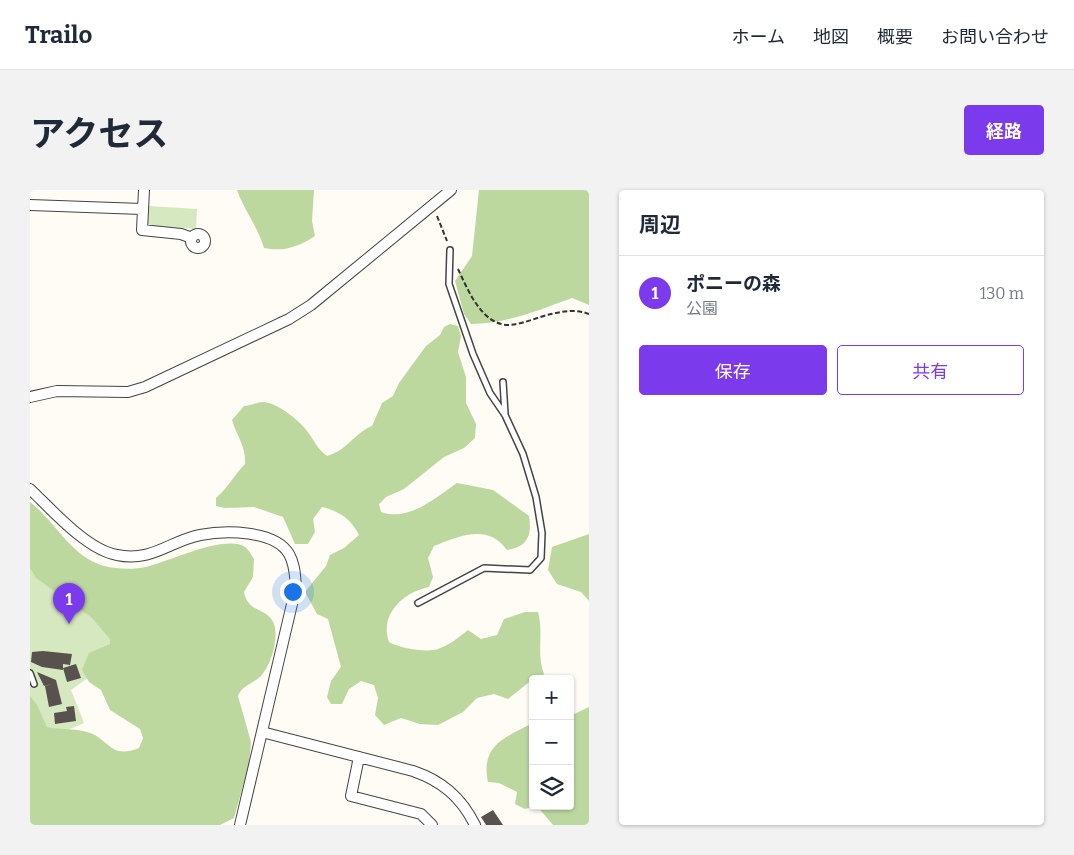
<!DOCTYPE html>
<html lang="ja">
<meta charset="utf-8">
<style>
:root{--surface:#fff;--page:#f2f2f3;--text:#1f2937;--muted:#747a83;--line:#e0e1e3;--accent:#7c3aed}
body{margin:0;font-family:Bitter,"Noto Sans JP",serif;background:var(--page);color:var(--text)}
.controls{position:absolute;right:15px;bottom:15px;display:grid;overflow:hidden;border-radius:5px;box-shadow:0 1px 4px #0004}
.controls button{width:45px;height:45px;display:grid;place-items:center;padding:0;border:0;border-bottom:1px solid var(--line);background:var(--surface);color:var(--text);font:25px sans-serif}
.you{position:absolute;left:262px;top:401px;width:18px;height:18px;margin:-12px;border:4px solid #fff;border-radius:50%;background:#1a73e8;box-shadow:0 0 0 8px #1a73e833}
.badge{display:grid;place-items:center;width:32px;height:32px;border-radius:50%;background:var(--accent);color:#fff;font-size:16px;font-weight:700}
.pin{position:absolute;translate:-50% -41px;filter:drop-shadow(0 1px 2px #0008)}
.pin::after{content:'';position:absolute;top:26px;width:18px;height:15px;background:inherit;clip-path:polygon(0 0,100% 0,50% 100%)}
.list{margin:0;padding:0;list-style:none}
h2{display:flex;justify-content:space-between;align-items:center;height:65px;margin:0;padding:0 20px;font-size:21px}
h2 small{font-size:16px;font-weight:400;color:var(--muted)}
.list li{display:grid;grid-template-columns:32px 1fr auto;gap:15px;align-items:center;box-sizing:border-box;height:75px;padding:0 20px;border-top:1px solid var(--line)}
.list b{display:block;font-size:19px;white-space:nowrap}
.list p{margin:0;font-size:16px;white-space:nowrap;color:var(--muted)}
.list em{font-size:16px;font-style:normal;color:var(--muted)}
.actions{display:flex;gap:10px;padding:15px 20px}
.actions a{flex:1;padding:11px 0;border:1px solid var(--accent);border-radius:5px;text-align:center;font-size:18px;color:var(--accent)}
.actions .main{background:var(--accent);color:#fff}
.icon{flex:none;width:28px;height:28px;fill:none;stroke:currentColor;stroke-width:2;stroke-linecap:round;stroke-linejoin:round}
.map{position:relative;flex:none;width:559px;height:635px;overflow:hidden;border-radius:5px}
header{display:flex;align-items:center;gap:30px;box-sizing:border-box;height:70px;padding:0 25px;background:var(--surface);border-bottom:1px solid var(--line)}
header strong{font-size:24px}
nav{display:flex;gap:28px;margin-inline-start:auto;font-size:18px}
.intro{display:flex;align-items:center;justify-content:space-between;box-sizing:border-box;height:120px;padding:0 30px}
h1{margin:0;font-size:35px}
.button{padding:12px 22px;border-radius:5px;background:var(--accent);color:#fff;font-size:18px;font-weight:700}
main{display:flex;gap:30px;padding:0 30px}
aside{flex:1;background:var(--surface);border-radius:5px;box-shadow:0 1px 4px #0004}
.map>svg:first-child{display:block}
</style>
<header>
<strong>Trailo</strong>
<nav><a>ホーム</a><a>地図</a><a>概要</a><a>お問い合わせ</a></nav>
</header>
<div class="intro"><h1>アクセス</h1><a class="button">経路</a></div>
<main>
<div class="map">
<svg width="559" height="635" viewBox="0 0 559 635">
<rect width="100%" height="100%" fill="#fefcf5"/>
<!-- green -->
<path fill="#d6e8bf" d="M119 16 167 19 166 39 120 36 118 34Z
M0 359 99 458 41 500 54 533 16 549 0 539Z"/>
<!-- forest -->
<path fill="#bcd89f" d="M207 0H284L282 31 285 46C268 57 254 62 234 58 228 37 214 20 207 0Z
M449 0H559V115L542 108C509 120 476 134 441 134L434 124 425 91 442 66Z
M420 134 428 136 431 146 428 162 436 187V213L446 234 445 248 434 258 414 267 374 299 356 307 349 314 351 322C379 332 405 308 427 293L463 300 499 326C502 345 498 357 477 360 458 333 429 346 404 356L398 368 403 387 399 397C374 402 349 424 359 452 369 458 397 463 408 459 420 455 429 447 438 440L451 449 467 445 474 429 495 422H508C514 443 506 463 514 484L510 489H503L478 509 464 504 447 508 433 522 408 535 390 534 371 528 354 535 345 525 348 508 344 495 331 491 319 499 312 514H301L297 507 301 491 311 477 298 429 287 424 275 402 296 376 300 365 314 358 329 345C321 329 309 321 292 317L283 329 285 342 278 354H265L253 327 224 317 195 318 186 316V308C198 298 204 285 215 274 216 256 207 247 202 230L214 216C220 216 227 212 233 212 247 212 273 233 280 245 286 254 288 259 297 266 318 260 323 244 342 236L352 213 363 206 369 193 396 156 410 145 414 137Z
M0 312C25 331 40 366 74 376 87 379 102 380 116 377 138 372 195 344 215 357 219 360 222 366 224 369L223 387 214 402C218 424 238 417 244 434 249 449 241 475 231 486 224 493 212 495 208 506L221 552 219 575 204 628 190 635H0V506L7 515 17 537C30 540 44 538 57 542 79 548 80 570 109 558L113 548 110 539 80 520 71 500 59 492 52 480 59 463 80 454V449L61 427 6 388 0 378Z
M559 344V411L551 402 527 394 518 380 522 357Z
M559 517V635H523L507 616H540V526Z
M503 533V616H506L495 619 485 614 487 602 469 593 458 592C450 555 476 547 503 533Z"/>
<!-- building -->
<path fill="#59514d" d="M13 461 42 464 40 475 33 474V480L12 477 1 472 2 462Z
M46 474 51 488 37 492 33 478Z
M7 482 26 490 32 514 19 517 15 496 22 494 14 496Z
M44 516 46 531 25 534 24 523 37 521 36 517Z
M463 620 473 635H456L451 627Z"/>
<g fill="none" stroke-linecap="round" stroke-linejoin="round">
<!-- service casing -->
<g stroke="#444" stroke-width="8">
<path id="service" d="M473 192 475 224
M388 413 454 378 500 380 511 368 512 343 506 307 493 264 475 225 460 203 443 164 419 94 420 60
M0 483 4 494"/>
</g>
<!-- minor casing -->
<g stroke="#444" stroke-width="12">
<path id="minor" d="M114 0 112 40 151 44 162 48
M0 15 112 19
M161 51a7 7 0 1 1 14 0a7 7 0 1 1-14 0Z
M0 207 27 201 98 202 115 197 259 129 281 115 421 0
M0 299C22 320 57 360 87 365 122 372 140 351 170 345 195 340 245 340 259 364 265 374 265 386 266 397L210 635
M232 542 383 581C412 591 431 607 445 635
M329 567 321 606 391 624 402 635"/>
</g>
<!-- path -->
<path stroke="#333" stroke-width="2" stroke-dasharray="5 2.5" stroke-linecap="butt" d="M407 26 417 51
M428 79C438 100 452 136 480 135 493 134 508 127 521 124 534 121 546 119 559 124"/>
<!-- service -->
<use href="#service" stroke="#fff" stroke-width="5"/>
<!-- minor -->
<use href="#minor" stroke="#fff" stroke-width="10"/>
</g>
</svg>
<div class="controls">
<button>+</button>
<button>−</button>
<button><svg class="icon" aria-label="layers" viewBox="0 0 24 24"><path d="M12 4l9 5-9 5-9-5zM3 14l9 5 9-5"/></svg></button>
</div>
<div class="you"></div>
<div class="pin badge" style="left:39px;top:434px">1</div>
</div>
<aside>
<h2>周辺<small></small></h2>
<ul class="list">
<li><span class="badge">1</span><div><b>ポニーの森</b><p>公園</p></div><em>130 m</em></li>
</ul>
<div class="actions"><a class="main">保存</a><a>共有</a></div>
</aside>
</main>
